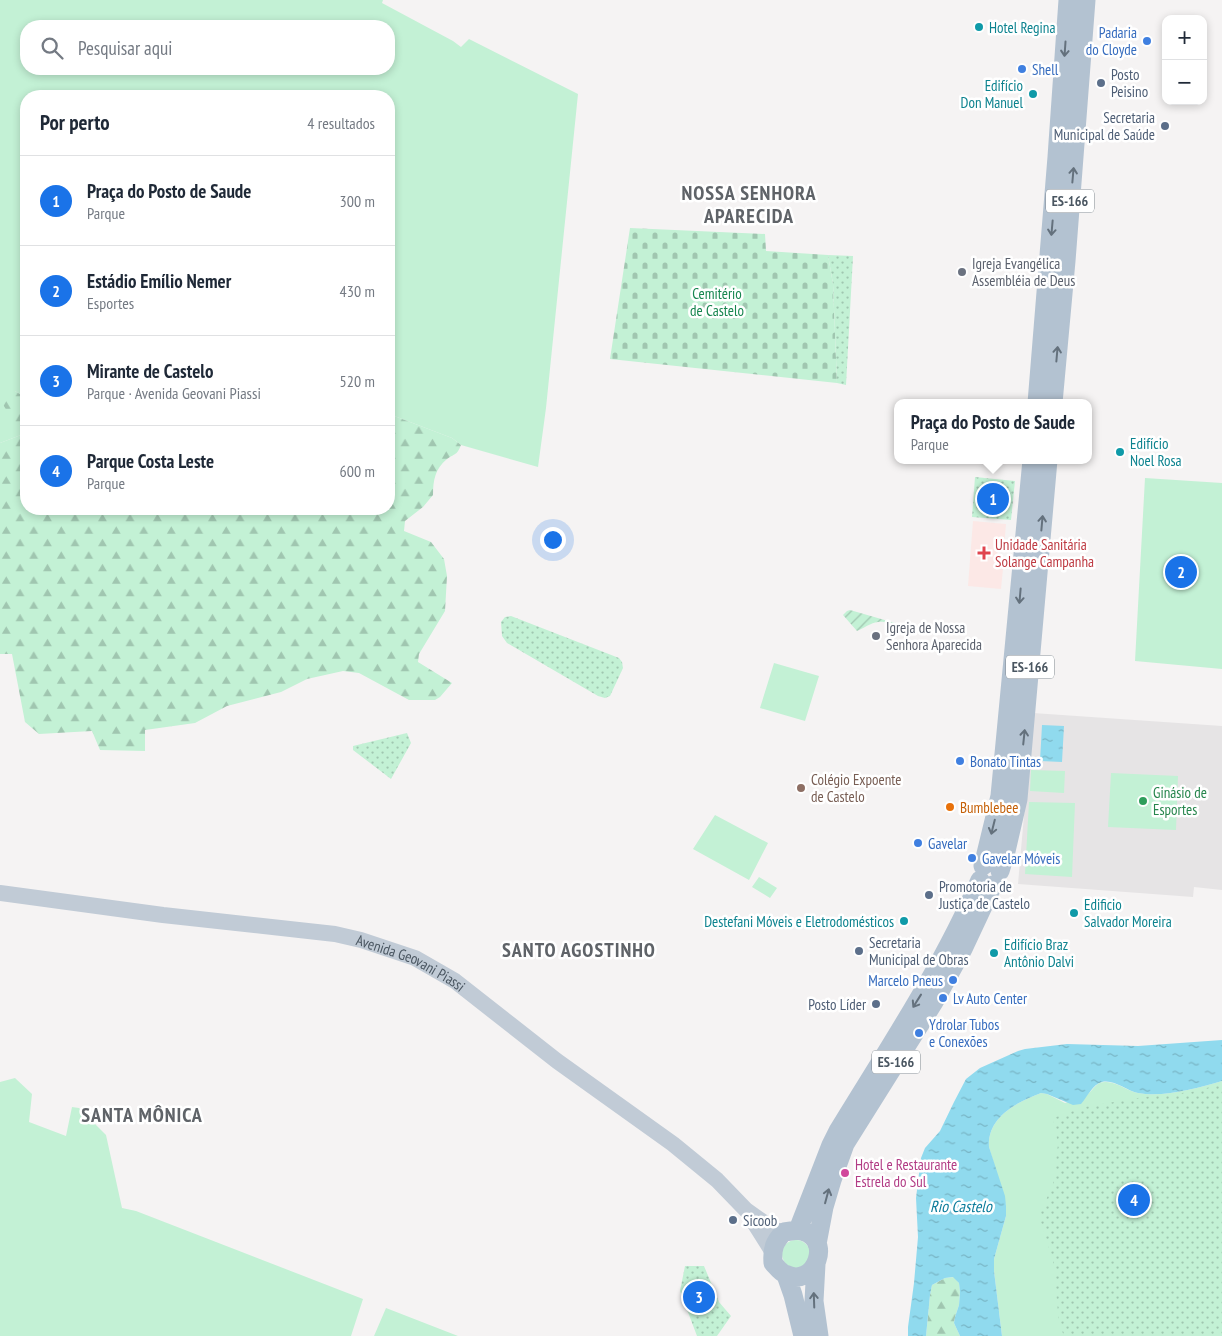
<!DOCTYPE html>
<html lang="pt">
<meta charset="utf-8">
<style>
:root{--surface:#fff;--page:#f2f2f3;--text:#1f2937;--muted:#747a83;--line:#e0e1e3;--accent:#1a73e8}
body{margin:0;font-family:"PT Sans Narrow",sans-serif;background:var(--page);color:var(--text)}
.controls{position:absolute;right:15px;top:15px;display:grid;overflow:hidden;border-radius:10px;box-shadow:0 2px 8px #0003}
.controls button{width:45px;height:45px;display:grid;place-items:center;padding:0;border:0;border-bottom:1px solid var(--line);background:var(--surface);color:var(--text);font:25px sans-serif}
.you{position:absolute;left:552px;top:539px;width:18px;height:18px;margin:-12px;border:4px solid #fff;border-radius:50%;background:#1a73e8;box-shadow:0 0 0 8px #1a73e833}
.badge{display:grid;place-items:center;width:32px;height:32px;border-radius:50%;background:var(--accent);color:#fff;font-size:16px;font-weight:700}
.pin{position:absolute;translate:-50% -50%;border:2px solid #fff;box-shadow:0 1px 5px #0006}
.popup{position:absolute;left:894px;top:399px;width:198px;height:65px;box-sizing:border-box;display:grid;place-content:center;border-radius:10px;background:var(--surface);filter:drop-shadow(0 1px 4px #0005);font-size:16px;white-space:nowrap;color:var(--muted)}
.popup b{font-size:19px;color:var(--text)}
.popup::after{content:'';position:absolute;left:50%;top:100%;margin-left:-10px;border:10px solid transparent;border-top-color:var(--surface)}
.list{margin:0;padding:0;list-style:none}
h2{display:flex;justify-content:space-between;align-items:center;height:65px;margin:0;padding:0 20px;font-size:21px}
h2 small{font-size:16px;font-weight:400;color:var(--muted)}
.list li{display:grid;grid-template-columns:32px 1fr auto;gap:15px;align-items:center;box-sizing:border-box;height:90px;padding:0 20px;border-top:1px solid var(--line)}
.list b{display:block;font-size:19px;white-space:nowrap}
.list p{margin:0;font-size:16px;white-space:nowrap;color:var(--muted)}
.list em{font-size:16px;font-style:normal;color:var(--muted)}
.icon{flex:none;width:28px;height:28px;fill:none;stroke:currentColor;stroke-width:2;stroke-linecap:round;stroke-linejoin:round}
.map{position:relative;flex:none;width:1222px;height:1336px;overflow:hidden}
.search{position:absolute;background:var(--surface);box-shadow:0 2px 8px #0003;left:20px;top:20px;width:375px;height:55px;display:flex;align-items:center;gap:12px;box-sizing:border-box;padding:0 18px;border-radius:20px;color:var(--muted);font-size:19px}
.panel{position:absolute;background:var(--surface);box-shadow:0 2px 8px #0003;left:20px;top:90px;width:375px;height:425px;border-radius:20px}
.map>svg:first-child{display:block}
</style>
<div class="map">
<svg width="1222" height="1336" viewBox="0 0 1222 1336">
<defs>
<pattern id="forest-firs" width="22" height="20" patternUnits="userSpaceOnUse" patternTransform="scale(1.25)"><rect width="22" height="20" fill="#c3f1d5"/><path d="M5 1l3.5 6h-7zM16 11l3.5 6h-7z" fill="#a0c6b0"/></pattern>
<pattern id="cemetery-stones" width="16" height="16" patternUnits="userSpaceOnUse" patternTransform="scale(1.25)"><rect width="16" height="16" fill="#c3f1d5"/><path d="M2 7V4a2 2 0 0 1 4 0v3zM10 15v-3a2 2 0 0 1 4 0v3z" fill="#a0c6b0"/></pattern>
<pattern id="park-dots" width="8" height="8" patternUnits="userSpaceOnUse" patternTransform="scale(1.25)"><rect width="8" height="8" fill="#c3f1d5"/><path d="M2 2h.1M6 6h.1" fill="none" stroke="#a0c6b0" stroke-width="1.8" stroke-linecap="round"/></pattern>
<pattern id="garden-furrows" width="10" height="10" patternUnits="userSpaceOnUse" patternTransform="scale(1.25)"><rect width="10" height="10" fill="#c3f1d5"/><path d="M-1 1l2-2M0 10L10 0M9 11l2-2" fill="none" stroke="#a0c6b0"/></pattern>
<pattern id="water-ripples" width="26" height="14" patternUnits="userSpaceOnUse" patternTransform="scale(1.25)"><rect width="26" height="14" fill="#90daee"/><path d="M2 4q2-2 4 0t4 0M15 11q2-2 4 0t4 0" fill="none" stroke="#78b4c4"/></pattern>
</defs>
<rect width="100%" height="100%" fill="#f5f3f3"/>
<!-- education -->
<path fill="#e6e4e5" d="M1033 713 1222 726V890L1194 887 1193 897 1018 884Z"/>
<!-- medical -->
<path fill="#fce8e6" d="M973 521 1006 524 1004 549 998 548 997 557 1004 558 1001 589 968 586Z"/>
<!-- grass -->
<path fill="#c3f1d5" fill-rule="evenodd" d="M0 0H383L382 3 453 41 461 47 469 39 578 94 546 408 538 467 461 445 452 438 389 414V96H26V398L15 391 21 435 0 443ZM26 26H389V69H26Z
M1145 478 1222 483V669L1135 661Z
M774 663 819 676 805 721 760 708Z
M1031 770 1065 771 1064 793 1030 791Z
M1111 773 1178 776 1176 830 1108 827Z
M1029 802 1075 803 1072 877 1025 874Z
M715 815 768 843 749 880 693 849Z
M759 877 777 888 770 898 752 887Z
M15 1078 32 1094 29 1122 66 1136 72 1107 79 1108 106 1135 122 1208 136 1211 363 1299 351 1336H0V1082Z
M1222 1081V1310L1066 1336H1002L994 1271V1259L1006 1216V1206L989 1147C987 1117 1017 1102 1041 1093L1047 1094 1065 1103C1073 1100 1085 1098 1090 1092 1095 1087 1097 1082 1105 1082 1116 1081 1127 1091 1138 1093 1163 1098 1198 1088 1222 1081Z
M782 1254a14 14 0 1 1 28 0a14 14 0 1 1-28 0Z
M386 1308 458 1336H374Z"/>
<!-- forest -->
<path fill="url(#forest-firs)" d="M15 391 26 398V509H389V414L452 438 461 445C457 455 456 453 447 459 435 469 433 480 433 495L423 507 405 521 404 531 431 542 444 559 447 576 445 611 419 654 418 662 452 683 440 697 435 700H409L359 673 343 671 307 679 281 692 227 706 195 723 145 730V751L100 750 92 731 39 734 25 722 12 654H0V443L21 435 1 401Z
M954 1277 959 1283 960 1292 959 1305 955 1317 954 1323 960 1336H926L930 1295 932 1285 945 1278Z"/>
<!-- cemetery -->
<path fill="url(#cemetery-stones)" d="M630 228 765 234 766 251 828 255 833 284 837 383 610 359Z"/>
<!-- park -->
<path fill="url(#park-dots)" d="M828 255 853 256 846 385 837 383 833 284Z
M975 477 1015 481 1011 520 972 517Z
M511 616 619 658 622 662 623 668 610 696 605 698 598 696 507 643 502 636 501 622 505 617Z
M407 733 411 743 391 779 353 750V746Z
M1222 1084V1336H1064L1059 1323 1053 1261 1039 1216 1053 1184 1058 1144 1053 1118 1084 1107 1144 1097 1191 1092Z
M685 1266H704L719 1302 731 1316 717 1336H697L680 1291Z"/>
<!-- garden -->
<path fill="url(#garden-furrows)" d="M850 610 895 623 897 627C878 617 874 623 857 631L843 615 847 611Z"/>
<!-- water -->
<path fill="url(#water-ripples)" d="M1042 725 1064 726 1062 762 1040 761Z
M1222 1040V1081C1198 1088 1163 1098 1138 1093 1127 1091 1114 1079 1102 1082 1093 1084 1087 1097 1081 1104L1073 1105 1047 1094 1041 1093C1017 1102 987 1117 989 1147L1005 1196 1006 1206V1216L994 1259V1271L1002 1336H960L954 1323 955 1317 959 1305 960 1292 959 1283 953 1277 945 1278 932 1285 930 1295 926 1336H908V1327L914 1283 918 1237 916 1198 921 1158 925 1148 940 1131 954 1102 966 1079 980 1068 1018 1051 1025 1049 1067 1044 1138 1046Z"/>
<g fill="none" stroke-linecap="round" stroke-linejoin="round">
<!-- secondary -->
<g stroke="#c1cbd6" stroke-width="16">
<path id="s1" d="M0 893 163 915 335 934 361 940 415 958 455 981 557 1061 673 1144 717 1180 746 1210 760 1220 777 1231 784 1232"/>
<path d="M750 1216 772 1251"/>
</g>
<!-- primary -->
<path stroke="#b3c2d1" stroke-width="19" d="M1037 403 1057 157 1068 0
M1053 403 1066 261 1086 0
M983 866 1000 796 1032 460
M1000 871 1006 851 1018 799 1048 460
M798 1230 831 1145 838 1131C888 1049 942 968 980 880
M798 1230C836 1236 815 1290 785 1274 780 1272 777 1267 773 1263 772 1249 774 1242 784 1232Z
M817 1244 824 1207 832 1180 845 1144 934 1002 963 949 993 885
M816 1264 814 1301 819 1336
M786 1275 793 1295 803 1336"/>
</g>
<!-- one-way arrows -->
<defs><path id="oneway-shaft" d="M-6 0H5M1.5-3L5.5 0L1.5 3" fill="none" stroke-width="1.6" stroke-linecap="round" stroke-linejoin="round" transform="scale(1.25)"/></defs>
<g stroke="#64717d">
<use href="#oneway-shaft" transform="translate(1065 49) rotate(94)"/>
<use href="#oneway-shaft" transform="translate(1073 175) rotate(-85)"/>
<use href="#oneway-shaft" transform="translate(1052 228) rotate(95)"/>
<use href="#oneway-shaft" transform="translate(1057 354) rotate(-85)"/>
<use href="#oneway-shaft" transform="translate(1042 523) rotate(-85)"/>
<use href="#oneway-shaft" transform="translate(1020 596) rotate(95)"/>
<use href="#oneway-shaft" transform="translate(1024 737) rotate(-84)"/>
<use href="#oneway-shaft" transform="translate(993 827) rotate(104)"/>
<use href="#oneway-shaft" transform="translate(917 1001) rotate(122)"/>
<use href="#oneway-shaft" transform="translate(827 1196) rotate(-75)"/>
<use href="#oneway-shaft" transform="translate(814 1300) rotate(-92)"/>
</g>
<!-- markers -->
<g fill="#0f9aa8" stroke="#fff" stroke-width="2">
<circle cx="979" cy="27" r="5"/>
<circle cx="1033" cy="94" r="5"/>
<circle cx="1120" cy="452" r="5"/>
<circle cx="1074" cy="913" r="5"/>
<circle cx="904" cy="921" r="5"/>
<circle cx="994" cy="953" r="5"/>
</g>
<g fill="#3f7fe0" stroke="#fff" stroke-width="2">
<circle cx="1147" cy="41" r="5"/>
<circle cx="1022" cy="69" r="5"/>
<circle cx="960" cy="761" r="5"/>
<circle cx="918" cy="843" r="5"/>
<circle cx="972" cy="858" r="5"/>
<circle cx="953" cy="980" r="5"/>
<circle cx="943" cy="998" r="5"/>
<circle cx="919" cy="1033" r="5"/>
</g>
<g fill="#5c6f8a" stroke="#fff" stroke-width="2">
<circle cx="1101" cy="83" r="5"/>
<circle cx="1165" cy="126" r="5"/>
<circle cx="929" cy="895" r="5"/>
<circle cx="859" cy="951" r="5"/>
<circle cx="876" cy="1004" r="5"/>
<circle cx="733" cy="1220" r="5"/>
</g>
<g fill="#6b7280" stroke="#fff" stroke-width="2">
<circle cx="962" cy="272" r="5"/>
<circle cx="876" cy="636" r="5"/>
</g>
<path fill="#e0444e" stroke="#fff" stroke-width="2" d="M981.5 545.5h5v5h5v5h-5v5h-5v-5h-5v-5h5z"/>
<circle fill="#8d6e63" stroke="#fff" stroke-width="2" cx="801" cy="788" r="5"/>
<circle fill="#2e9e5b" stroke="#fff" stroke-width="2" cx="1143" cy="801" r="5"/>
<circle fill="#e8710a" stroke="#fff" stroke-width="2" cx="950" cy="807" r="5"/>
<circle fill="#d1479c" stroke="#fff" stroke-width="2" cx="845" cy="1173" r="5"/>
<g text-anchor="middle" dominant-baseline="central" stroke-width="5" stroke-linejoin="round" paint-order="stroke">
<!-- shield labels -->
<g fill="#fff" stroke="#808990" stroke-width="1">
<rect x="1046" y="189.5" width="48" height="23" rx="4"/>
<rect x="1006" y="655.5" width="48" height="23" rx="4"/>
<rect x="872" y="1050.5" width="48" height="23" rx="4"/>
</g>
<g font-size="14" font-weight="bold" fill="#4a5661">
<text x="1070" y="201">ES-166</text>
<text x="1030" y="667">ES-166</text>
<text x="896" y="1062">ES-166</text>
</g>
<!-- culture labels -->
<g font-size="15" fill="#0d838f" stroke="#fff" text-anchor="start">
<text x="989" y="27">Hotel Regina</text>
<text x="1023" y="85" text-anchor="end">Edifício<tspan x="1023" dy="17">Don Manuel</tspan></text>
<text x="1130" y="443">Edifício<tspan x="1130" dy="17">Noel Rosa</tspan></text>
<text x="1084" y="904">Edificio<tspan x="1084" dy="17">Salvador Moreira</tspan></text>
<text x="894" y="921" text-anchor="end">Destefani Móveis e Eletrodomésticos</text>
<text x="1004" y="944">Edifício Braz<tspan x="1004" dy="17">Antônio Dalvi</tspan></text>
</g>
<!-- shop labels -->
<g font-size="15" fill="#366cbe" stroke="#fff" text-anchor="start">
<text x="1137" y="32" text-anchor="end">Padaria<tspan x="1137" dy="17">do Cloyde</tspan></text>
<text x="1032" y="69">Shell</text>
<text x="970" y="761">Bonato Tintas</text>
<text x="928" y="843">Gavelar</text>
<text x="982" y="858">Gavelar Móveis</text>
<text x="943" y="980" text-anchor="end">Marcelo Pneus</text>
<text x="953" y="998">Lv Auto Center</text>
<text x="929" y="1024">Ydrolar Tubos<tspan x="929" dy="17">e Conexões</tspan></text>
</g>
<!-- service labels -->
<g font-size="15" fill="#4e5e75" stroke="#fff" text-anchor="start">
<text x="1111" y="74">Posto<tspan x="1111" dy="17">Peisino</tspan></text>
<text x="1155" y="117" text-anchor="end">Secretaria<tspan x="1155" dy="17">Municipal de Saúde</tspan></text>
<text x="939" y="886">Promotoria de<tspan x="939" dy="17">Justiça de Castelo</tspan></text>
<text x="869" y="942">Secretaria<tspan x="869" dy="17">Municipal de Obras</tspan></text>
<text x="866" y="1004" text-anchor="end">Posto Líder</text>
<text x="743" y="1220">Sicoob</text>
</g>
<!-- worship labels -->
<g font-size="15" fill="#5b616d" stroke="#fff" text-anchor="start">
<text x="972" y="263">Igreja Evangélica<tspan x="972" dy="17">Assembléia de Deus</tspan></text>
<text x="886" y="627">Igreja de Nossa<tspan x="886" dy="17">Senhora Aparecida</tspan></text>
</g>
<!-- park labels -->
<g font-size="15" fill="#17864f" stroke="#fff">
<text x="717" y="293">Cemitério<tspan x="717" dy="17">de Castelo</tspan></text>
</g>
<!-- health labels -->
<g font-size="15" fill="#be3a42" stroke="#fff" text-anchor="start">
<text x="995" y="544">Unidade Sanitária<tspan x="995" dy="17">Solange Campanha</tspan></text>
</g>
<!-- education labels -->
<g font-size="15" fill="#785e54" stroke="#fff" text-anchor="start">
<text x="811" y="779">Colégio Expoente<tspan x="811" dy="17">de Castelo</tspan></text>
</g>
<!-- leisure labels -->
<g font-size="15" fill="#27864d" stroke="#fff" text-anchor="start">
<text x="1153" y="792">Ginásio de<tspan x="1153" dy="17">Esportes</tspan></text>
</g>
<!-- food labels -->
<g font-size="15" fill="#c56008" stroke="#fff" text-anchor="start">
<text x="960" y="807">Bumblebee</text>
</g>
<!-- street labels -->
<g font-size="15" fill="#4a5661" stroke="#fff">
<text stroke="none"><textPath href="#s1" startOffset="419">Avenida Geovani Piassi</textPath></text>
</g>
<!-- hotel labels -->
<g font-size="15" fill="#b23c85" stroke="#fff" text-anchor="start">
<text x="855" y="1164">Hotel e Restaurante<tspan x="855" dy="17">Estrela do Sul</tspan></text>
</g>
<!-- water labels -->
<g font-size="16" font-style="italic" fill="#0c7c9b" stroke="#fff">
<text x="961" y="1206">Rio Castelo</text>
</g>
<!-- district labels -->
<g font-size="20" font-weight="bold" letter-spacing="1" fill="#5f6368" stroke="#fff">
<text x="749" y="193">NOSSA SENHORA<tspan x="749" dy="23">APARECIDA</tspan></text>
<text x="579" y="950">SANTO AGOSTINHO</text>
<text x="142" y="1115">SANTA MÔNICA</text>
</g>
</g>
</svg>
<div class="controls">
<button>+</button>
<button>−</button>
</div>
<div class="you"></div>
<div class="pin badge" style="left:993px;top:499px">1</div>
<div class="popup"><b>Praça do Posto de Saude</b>Parque</div>
<div class="pin badge" style="left:1181px;top:572px">2</div>
<div class="pin badge" style="left:699px;top:1297px">3</div>
<div class="pin badge" style="left:1134px;top:1200px">4</div>
<div class="search"><svg class="icon" aria-label="search" viewBox="0 0 24 24"><circle cx="10" cy="10" r="6"/><path d="M15 15l6 6"/></svg>Pesquisar aqui</div>
<section class="panel">
<h2>Por perto<small>4 resultados</small></h2>
<ul class="list">
<li><span class="badge">1</span><div><b>Praça do Posto de Saude</b><p>Parque</p></div><em>300 m</em></li>
<li><span class="badge">2</span><div><b>Estádio Emílio Nemer</b><p>Esportes</p></div><em>430 m</em></li>
<li><span class="badge">3</span><div><b>Mirante de Castelo</b><p>Parque · Avenida Geovani Piassi</p></div><em>520 m</em></li>
<li><span class="badge">4</span><div><b>Parque Costa Leste</b><p>Parque</p></div><em>600 m</em></li>
</ul>
</section>
</div>
